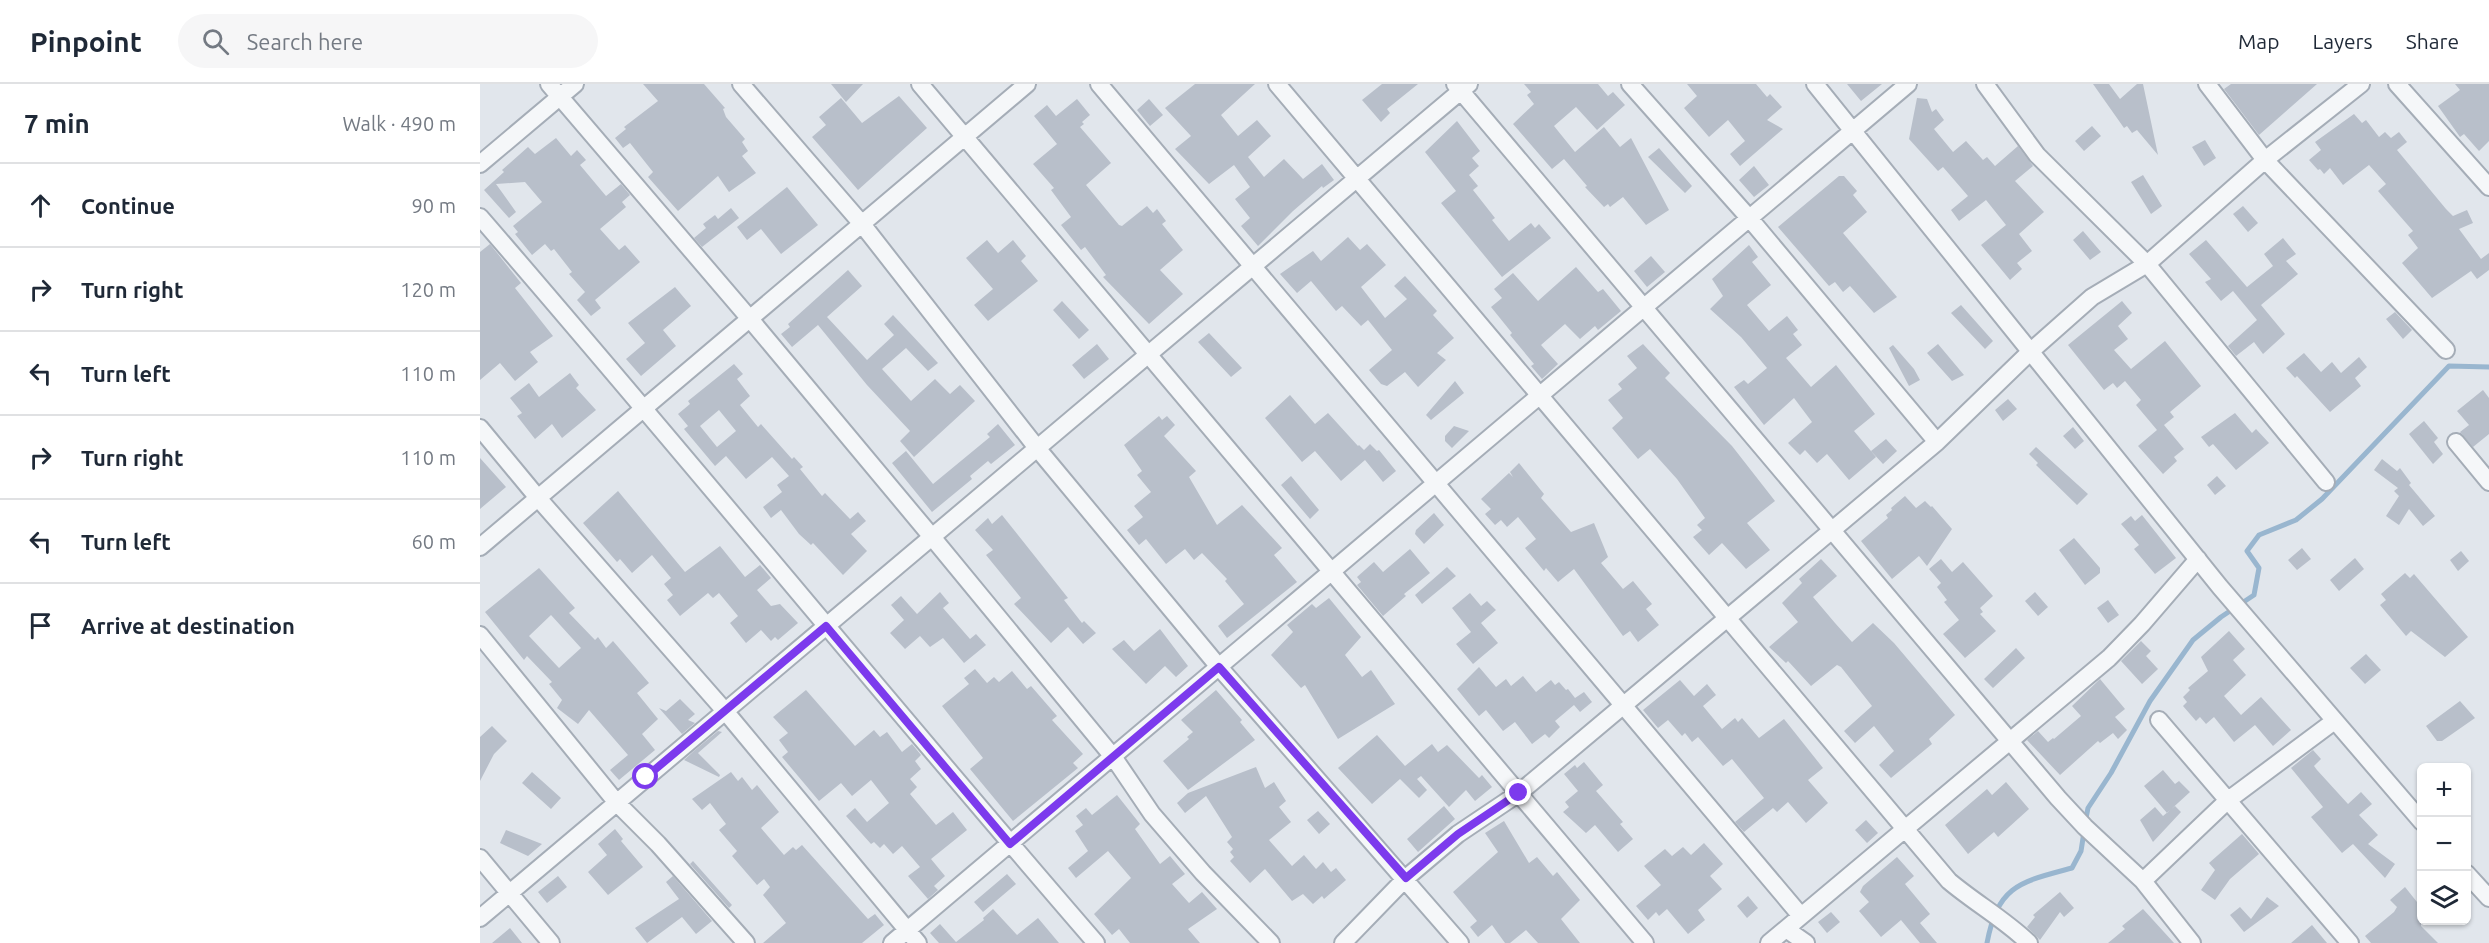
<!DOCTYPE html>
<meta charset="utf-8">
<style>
:root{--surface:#fff;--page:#f6f6f7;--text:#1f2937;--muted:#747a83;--line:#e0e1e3}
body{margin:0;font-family:Ubuntu,sans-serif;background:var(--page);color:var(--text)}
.controls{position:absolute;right:18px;bottom:18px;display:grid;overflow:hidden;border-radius:9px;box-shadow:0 2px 4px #0004}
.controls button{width:54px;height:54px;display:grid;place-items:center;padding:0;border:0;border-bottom:2px solid var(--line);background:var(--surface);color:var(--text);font:30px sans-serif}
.stop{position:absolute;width:18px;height:18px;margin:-14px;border:4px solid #7c3aed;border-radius:50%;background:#fff}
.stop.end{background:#7c3aed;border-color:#fff;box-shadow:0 2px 6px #0008}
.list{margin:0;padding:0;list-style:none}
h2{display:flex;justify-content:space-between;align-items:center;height:78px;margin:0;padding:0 24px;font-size:26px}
h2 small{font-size:20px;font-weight:400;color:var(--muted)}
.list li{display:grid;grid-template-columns:39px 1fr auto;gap:18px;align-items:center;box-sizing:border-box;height:84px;padding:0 24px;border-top:2px solid var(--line)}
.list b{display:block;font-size:22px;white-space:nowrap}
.list em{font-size:20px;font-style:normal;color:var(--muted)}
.icon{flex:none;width:33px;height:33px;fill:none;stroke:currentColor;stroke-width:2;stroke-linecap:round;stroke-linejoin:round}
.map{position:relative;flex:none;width:2009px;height:859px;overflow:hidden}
header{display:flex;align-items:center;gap:36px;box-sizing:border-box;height:84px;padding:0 30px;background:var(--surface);border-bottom:2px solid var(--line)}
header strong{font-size:28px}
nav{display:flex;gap:33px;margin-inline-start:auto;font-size:21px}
.search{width:420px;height:54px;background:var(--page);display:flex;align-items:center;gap:15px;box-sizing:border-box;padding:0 21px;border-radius:33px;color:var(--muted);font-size:22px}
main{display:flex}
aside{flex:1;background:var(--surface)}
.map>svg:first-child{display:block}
</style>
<header>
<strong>Pinpoint</strong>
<div class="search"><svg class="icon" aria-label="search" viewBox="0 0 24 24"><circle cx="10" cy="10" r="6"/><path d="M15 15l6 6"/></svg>Search here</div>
<nav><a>Map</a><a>Layers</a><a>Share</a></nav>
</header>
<main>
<aside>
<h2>7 min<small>Walk · 490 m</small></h2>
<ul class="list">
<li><svg class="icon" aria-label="ahead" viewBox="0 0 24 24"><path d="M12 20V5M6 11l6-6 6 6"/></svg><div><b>Continue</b></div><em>90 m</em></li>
<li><svg class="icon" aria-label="right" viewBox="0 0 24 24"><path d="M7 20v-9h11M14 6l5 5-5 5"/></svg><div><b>Turn right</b></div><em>120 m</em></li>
<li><svg class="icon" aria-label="left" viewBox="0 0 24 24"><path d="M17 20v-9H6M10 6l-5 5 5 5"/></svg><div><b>Turn left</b></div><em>110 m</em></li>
<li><svg class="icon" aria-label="right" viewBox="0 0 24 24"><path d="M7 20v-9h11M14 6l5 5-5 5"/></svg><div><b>Turn right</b></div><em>110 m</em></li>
<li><svg class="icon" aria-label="left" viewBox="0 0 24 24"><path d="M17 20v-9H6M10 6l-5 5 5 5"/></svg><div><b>Turn left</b></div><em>60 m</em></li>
<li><svg class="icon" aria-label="arrive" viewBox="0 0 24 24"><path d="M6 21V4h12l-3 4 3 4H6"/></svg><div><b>Arrive at destination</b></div></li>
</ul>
</aside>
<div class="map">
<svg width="2009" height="859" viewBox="0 0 2009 859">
<rect width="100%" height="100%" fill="#e1e6ec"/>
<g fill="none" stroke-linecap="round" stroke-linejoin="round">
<!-- stream -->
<path stroke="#99b6cf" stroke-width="5" d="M1605 739 1608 724 1631 689 1670 617 1713 556 1741 533 1774 511 1779 484 1767 467 1779 451 1816 436 1842 415 1969 282 2009 283
M1507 859C1518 801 1540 798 1592 784L1601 767 1604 748"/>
</g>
<!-- building -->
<path fill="#b8bfca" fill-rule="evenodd" d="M163 0H224L245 24 243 25 246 33 265 55 262 58 268 67 262 72 276 89 249 108 238 92 198 127 168 93 173 88 150 59 143 64 135 54 146 45 144 43 178 17Z
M351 0H383L366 18Z
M715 0H775L741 31 758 52 777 36 791 52 768 73 784 93 804 75 823 95 842 80 854 96 843 104 842 102 813 127 778 162 761 142 770 134 755 115 770 103 754 81 729 100 695 65 711 52 685 24Z
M902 0H938L907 25 910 29 901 38 882 16Z
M1044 0H1118L1128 12 1133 8 1145 21 1117 46 1096 23 1074 42 1095 68 1124 43 1140 63 1151 54 1189 126 1166 141 1143 113 1130 123 1128 120 1124 123 1105 103 1107 102 1084 75 1072 85 1033 40 1054 20 1047 11 1051 8Z
M1207 0H1276L1287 13 1290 10 1302 23 1287 36 1303 45 1260 82 1250 70 1265 57 1248 36 1229 53 1204 24 1217 12Z
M1367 0H1402L1381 17Z
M1613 0H1629L1640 15 1657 0H1663L1678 71 1657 46 1652 49 1647 42 1644 44Z
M1751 0H1837L1779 51 1744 5Z
M1975 0H2009V57L1999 67 1984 50 1980 53 1958 22 1980 6Z
M419 12 447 44 378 106 332 53 346 41 339 33 361 14 382 39Z
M1437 14 1447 15 1452 28 1456 25 1464 36 1454 45 1473 68 1486 57 1503 76 1507 73 1515 82 1538 62 1553 82 1535 97 1564 128 1539 150 1552 167 1537 179 1542 185 1530 196 1501 161 1526 141 1506 116 1479 137 1471 126 1488 112 1463 83 1458 87 1429 55Z
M597 15 610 31 602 38 604 40 600 43 631 79 606 101 639 141 642 142 667 122 673 129 677 125 686 137 682 140 703 166 680 186 703 210 669 240 623 193 626 191 605 163 601 166 581 141 591 133 571 106 574 104 553 80 577 60 554 32 567 21 576 32Z
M669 15 683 31 670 42 657 26Z
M1874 30 1882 39 1886 36 1899 53 1905 48 1911 54 1919 48 1927 58 1917 66 1966 125 1973 132 1987 126 1993 139 1979 145 2001 175 2009 169V186L1997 195 1991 187 1952 214 1922 179 1938 164 1928 151 1933 147 1898 107 1906 100 1889 81 1863 101 1850 84 1844 90 1840 85 1838 86 1829 76 1841 66 1835 58Z
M977 37 1000 67 992 74 999 82 989 91 998 102 993 106 1015 134 1012 136 1029 157 1051 139 1055 144 1059 140 1071 154 1022 193 961 119 976 107 945 68Z
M1612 42 1621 52 1604 67 1595 57Z
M76 54 91 72 97 66 106 76 100 81 126 112 141 100 150 111 142 118 146 123 120 145 139 166 145 161 160 178 115 216 121 224 111 232 97 216 105 208 89 190 92 188 74 165 71 167 65 160 52 171 35 150 38 148 33 142 62 118 45 98 16 100 36 128 29 134 4 106 24 88 22 86 48 63 55 70Z
M1725 56 1736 74 1724 82 1712 63Z
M1179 64 1212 102 1205 109 1168 73Z
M1274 82 1289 101 1274 113 1259 96Z
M1663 91 1682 122 1671 130 1651 98Z
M1359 92H1364L1377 107 1373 111 1387 128 1363 149 1417 213 1394 229 1370 202 1363 208 1355 198 1349 202 1298 143Z
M307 103 338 141 301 170 281 145 267 156 257 143Z
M1763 122 1778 139 1768 148 1753 130Z
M251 124 259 134 222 163 214 154 226 144 223 140 235 131 238 135Z
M1603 147 1621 168 1610 176 1593 156Z
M868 153 880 166 887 160 906 181 881 203 905 234 927 215 914 202 925 192 957 227 953 231 974 254 957 269 966 276 938 303 925 288 907 302 901 300 889 286 912 266 888 236 881 242 862 222 856 227 831 197 817 209 800 190 833 167 841 177Z
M1803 154 1816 170 1806 177 1818 190 1781 221 1805 250 1783 270 1774 258 1756 272 1748 262 1777 236 1753 207 1741 217 1725 198 1731 195 1709 170 1726 156 1767 203 1793 182 1784 170Z
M507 156 518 169 533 156 546 172 541 177 558 197 508 237 494 221 513 205 486 174Z
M10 160 41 199 35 204 73 252 50 268 58 278 35 297 20 279 0 296V168Z
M1269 161 1278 173 1272 178 1291 201 1267 221 1289 247 1307 232 1318 246 1313 250 1322 261 1306 274 1331 303 1356 281 1395 330 1374 347 1396 373 1369 396 1347 370 1337 379 1325 366 1320 371 1308 359 1332 338 1314 314 1284 341 1254 303 1264 296 1268 300 1287 284 1261 253 1230 225 1243 212 1232 195Z
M1171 172 1185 188 1167 203 1154 187Z
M1096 183 1118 208 1123 205 1141 227 1118 246 1115 242 1100 255 1085 240 1061 261 1078 280 1062 295 1051 282 1054 280 1030 251 1032 249 1011 223 1022 214 1014 205 1033 189 1058 217Z
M368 186 382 202 347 233 387 276 414 251 404 240 413 231 458 279 448 287 426 264 402 285 431 317 455 295 470 310 480 301 495 317 434 373 420 357 430 347 387 301 338 241 312 263 301 250 310 243 308 240Z
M195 203 211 222 183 246 196 262 161 292 146 275 165 259 148 239Z
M582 217 609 246 599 255 573 226Z
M1642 217 1652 229 1638 242 1648 255 1634 266 1651 285 1685 257 1721 302 1690 328 1694 333 1684 341 1704 365 1694 373 1697 377 1683 390 1658 362 1677 346 1656 321 1661 316 1645 297 1637 304 1633 299 1624 306 1588 261Z
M1481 221 1513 257 1505 265 1471 229Z
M1915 228 1932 246 1923 255 1906 235Z
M729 249 762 284 751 293 718 258Z
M617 260 629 275 604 295 592 281Z
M1163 260 1190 289 1185 294 1252 362 1295 417 1267 439 1290 466 1266 485 1242 459 1229 471 1213 453 1222 446 1217 441 1225 434 1197 395 1170 365 1158 375 1132 344 1143 334 1128 316 1142 305 1138 300 1157 284 1147 272Z
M1458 260 1484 291 1472 297 1447 269Z
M1413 261 1434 285 1440 296 1429 302 1409 264Z
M1824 269 1841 288 1852 278 1861 289 1879 273 1887 283 1875 294 1881 302 1850 328 1817 292 1815 294 1806 284Z
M254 280 263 290 257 295 270 312 260 321 278 343 281 340 312 375 314 373 323 383 320 385 342 412 345 409 370 435 378 428 386 437 371 450 387 467 363 491 333 459 331 461 319 450 301 426 291 434 283 423 302 408 297 401 309 392 292 373 266 395 246 372 235 382 204 345 208 342 198 330 210 320 208 317ZM239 326 256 347 237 363 220 342Z
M90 289 99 301 96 304 116 326 82 354 72 340 55 355 37 332 42 329 30 314 49 299 59 313Z
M975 297 984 309 951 336 946 331Z
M2003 306 2009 314V350L1993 363 1980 348 1989 341 1977 327Z
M810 311 835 340 848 329 878 362 879 361 884 366 890 360 897 367 899 366 916 387 903 398 885 376 861 397 835 367 822 378 785 334Z
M1528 315 1537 325 1523 337 1515 326Z
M1755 329 1772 349 1776 345 1789 359 1756 386 1733 360 1729 363 1721 353Z
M679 332 682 336 687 332 695 341 684 352 716 387 709 393 737 441 762 421 802 464 794 471 817 498 747 554 738 542 764 520 745 497 747 495 722 469 714 476 705 465 686 480 666 455 659 461 647 446 663 433 654 422 671 408 657 391 662 387 644 361Z
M1944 337 1958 354 1954 358 1963 370 1953 380 1929 350Z
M518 340 535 361 511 380 508 377 490 392 492 395 452 428 412 379 426 367 453 400 510 353 507 350Z
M974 342 989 347 972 364 965 357V352Z
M1593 343 1604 357 1595 365 1583 352Z
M1406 355 1417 367 1403 380 1391 367Z
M1556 363 1608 410 1597 421 1556 381 1558 379 1549 370Z
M0 374 26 403 0 425Z
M1902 375 1917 387 1920 384 1931 399 1929 401 1955 432 1943 442 1929 425 1919 441 1906 432 1919 412 1914 407 1918 404 1894 386Z
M1039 379 1064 410 1061 414 1091 448 1114 439 1128 473 1121 479 1143 505 1153 497 1172 520 1166 525 1179 541 1158 558 1150 547 1143 552 1094 485 1078 498 1066 484 1064 487 1045 464 1056 455 1038 433 1027 443 1021 436 1015 441 1005 430 1011 425 1001 415 1029 389 1033 393 1030 388Z
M811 392 839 426 830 435 801 401Z
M1737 392 1746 402 1735 411 1727 401Z
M138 407 205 488 240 462 265 493 280 481 291 494 277 506 291 522 300 520 318 539 298 556 295 553 291 557 281 546 266 559 250 539 258 532 239 509 233 514 228 509 200 532 187 516 193 511 184 500 191 494 172 471 152 489 140 475 137 478 103 439Z
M1425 412 1436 424 1445 417 1451 423 1452 422 1472 445 1447 482 1439 472 1412 495 1381 457 1408 434 1406 431 1412 426 1411 424Z
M954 429 964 441 944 460 935 450 936 446Z
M522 431 588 514 584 516 602 539 604 537 616 549 603 560 588 543 571 559 534 520 541 514 506 471 513 466 495 446 508 434 512 440Z
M1662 431 1696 474 1675 490 1654 465 1659 461 1641 440 1651 432 1655 437Z
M1594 454 1620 484V489L1605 501 1579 466Z
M1822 464 1831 475 1817 486 1808 476Z
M930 465 950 489 924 510 926 512 903 532 877 501 881 498 877 493 894 478 903 488Z
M1981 467 1989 477 1978 487 1970 476Z
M1875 474 1884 485 1859 507 1850 496Z
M1341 475 1357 492 1333 513 1355 539 1372 558 1393 539 1414 559 1475 631 1449 655 1452 660 1411 694 1399 681 1414 667 1394 642 1375 659 1364 647 1392 622 1361 583 1357 581 1331 602 1308 577 1306 579 1289 563 1318 538 1302 519 1322 499 1319 495Z
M1461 475 1472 488 1483 478 1513 512 1500 524 1503 528 1500 530 1516 547 1485 574 1463 550 1479 536 1464 518 1467 516 1457 503 1461 499 1449 485Z
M967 483 976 492 942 520 935 511Z
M59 484 95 524 89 529 115 556 118 553 126 564 133 557 169 599 157 609 178 635 162 650 175 666 139 696 130 686 148 671 109 626 98 640 77 624 82 616 69 600 72 598 47 572 44 576 5 528ZM71 531 101 564 79 584 49 552Z
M1925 489 1930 494 1934 490 1988 553 1965 573 1931 547 1926 552 1900 521 1906 516 1901 510Z
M460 508 469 519 463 524 490 555 496 550 506 561 484 579 463 554 450 563 440 552 425 565 410 549 424 536 411 521 421 512 437 530Z
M1555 508 1568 523 1558 532 1545 517Z
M990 509 1001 522 1007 517 1016 526 1001 539 1018 559 993 580 976 560 991 548 972 524Z
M849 514 881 553 865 571 882 593 891 586 915 620 858 655 825 601 821 604 791 571 813 548 807 541 832 520 836 524Z
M1628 516 1639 531 1628 539 1617 524Z
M680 545 708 582 696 593 685 582 666 600 632 565 644 556 654 567Z
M1749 547 1765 565 1753 576 1766 591 1744 612 1761 631 1781 613 1811 646 1793 662 1775 641 1754 658 1734 633 1726 640 1720 633 1716 637 1703 622 1707 618 1703 613 1710 606 1708 604 1728 587 1721 573Z
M1661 557 1671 567 1666 572 1678 585 1662 600 1641 577Z
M1536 564 1545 574 1513 604 1504 595Z
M1886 570 1901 586 1885 600 1870 584Z
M999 583 1016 603 1026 595 1031 602 1043 592 1056 608 1071 596 1075 601 1079 598 1086 606 1088 605 1095 614 1104 608 1112 618 1100 628 1094 621 1075 637 1080 643 1069 654 1065 650 1052 660 1035 638 1023 647 1006 626 999 632 977 605Z
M495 585 507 599 514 593 519 598 532 587 547 605 551 602 577 632 572 636 603 670 593 679 598 684 533 737 490 685 503 674 462 622 489 600 484 594Z
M1620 595 1645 625 1635 633 1647 646 1638 655 1633 649 1620 659 1618 657 1580 691 1547 656 1558 647 1568 658 1573 654 1574 655 1601 632 1592 622Z
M1200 596 1214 612 1227 600 1236 611 1223 622 1242 645 1255 634 1258 638 1262 634 1279 654 1304 635 1343 684 1328 696 1348 719 1326 739 1308 718 1297 728 1293 724 1264 748 1255 738 1284 714 1252 675 1243 682 1218 653 1212 658 1205 649 1202 652 1188 636 1178 644 1163 626Z
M326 606 375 662 394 646 400 653 407 648 422 668 432 660 441 671 435 677 441 685 430 695 437 703 430 710 456 741 473 728 487 746 451 775 465 792 454 802 458 806 448 815 428 792 440 783 422 762 413 770 404 760 400 764 394 758 391 760 366 732 375 724 387 738 409 719 391 696 372 712 361 699 339 717 302 673 308 668 299 656 308 649 293 633Z
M736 606 762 636 760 638 775 656 708 706 683 677 709 655 707 653 713 648 701 636Z
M200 615 215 630 208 636 215 639 202 650 179 624 186 627Z
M1980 617 1995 634 1962 657H1957L1946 642Z
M12 642 27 657 14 670 0 697V653Z
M238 647 242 648 218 669 215 666Z
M897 651 925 682 952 660 958 668 967 661 999 694 1002 691 1012 703 995 717 986 706 969 723 941 692 937 695 947 706 939 714 920 695 892 720 858 684Z
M215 666 240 691 239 693 204 676Z
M1833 666 1841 675 1834 682 1837 686 1868 720 1881 708 1892 720 1879 731 1898 751 1888 760 1915 780 1905 794 1873 760 1862 769 1831 733 1843 723 1811 684Z
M1104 678 1123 701 1116 707 1143 738 1140 740 1153 755 1138 768 1115 741 1106 749 1083 728 1089 723 1085 718 1098 707 1084 690 1095 681 1097 684Z
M776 683 785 704 794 698 806 717 799 723 811 738 789 756 812 782 824 771 836 785 843 778 851 788 856 784 866 796 844 815 842 812 833 820 823 810 812 817 785 785 770 799 750 777 754 773 750 768 753 765 747 758 752 753 726 712 705 729 697 719 708 709Z
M1683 686 1695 700 1699 697 1710 708 1687 729 1664 702Z
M52 688 81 714 71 725 42 699Z
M251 688 258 697 262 693 272 706 277 701 299 728 281 744 304 771 313 763 316 766 322 761 388 835 395 830 404 841 382 859H283L306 839 283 811 290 803 284 795 277 801 252 772 257 767 239 746 246 740 230 719 222 726 212 715Z
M1526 698 1549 725 1518 753 1514 748 1488 770 1465 741 1507 705 1512 711Z
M637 711 660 740 655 745 680 780 690 772 705 790 692 800 709 819 722 808 737 825 708 845 720 859H650L639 845 632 851 614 830 651 794 628 767 596 794 588 784 608 767 595 747 603 741 596 732 606 724 612 731Z
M964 722 975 735 938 768 927 755Z
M1695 722 1701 728 1673 758 1660 736 1675 723 1683 732Z
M838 727 850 740 839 750 827 736Z
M1386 736 1398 749 1387 759 1375 746Z
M1024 737 1049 779 1057 773 1073 792 1077 788 1100 816 1081 835 1100 859H1058L1046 846 1030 859H1025L1012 841 998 853 990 843 997 837 973 808 1018 768 1005 749Z
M135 745 143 755 141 757 163 783 128 811 108 788 127 771 118 760Z
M26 746 62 760 48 772 20 759Z
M1762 750 1779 770 1750 795 1735 816 1721 806 1735 786 1729 779Z
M1224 759 1243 780 1230 792 1242 805 1218 826 1225 836 1208 850 1187 825 1179 832 1176 828 1168 836 1156 822 1181 801 1164 782 1185 765 1192 772 1203 763 1211 771Z
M1417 773 1434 792 1425 800 1450 830 1440 839 1457 859H1440L1421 836 1401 853 1379 827 1389 818 1380 808 1383 802Z
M213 777 252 821 249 824 210 780Z
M527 790 536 800 503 828 494 818Z
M78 792 87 803 67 819 58 808Z
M193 792 232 837 216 850 202 833 167 859 155 844 199 815 186 798Z
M1925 803 1941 823V842L1958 859H1891L1885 852 1914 828 1917 823 1910 816Z
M1580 808 1594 824 1584 833 1580 828 1560 856 1547 843 1555 833 1553 831Z
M1268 812 1278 824 1267 834 1257 822Z
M1787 813 1799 822 1764 848 1750 831 1760 823 1771 835Z
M513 825 537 851 558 834 579 859H459L450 849 460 840 476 858 504 836 503 834Z
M1663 825 1694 859H1628L1645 845 1642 842Z
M1351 828 1360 838 1347 849 1338 838Z
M1832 841 1847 859H1811Z
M30 844 42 859H12Z"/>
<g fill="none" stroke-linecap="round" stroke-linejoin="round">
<!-- minor casing -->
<g stroke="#a5adb7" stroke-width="20">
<path id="minor" d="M69 0 270 235 452 453 634 674 672 730 723 789 791 859
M261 0 382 140 557 364 739 583 980 859
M440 0 1165 859
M619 0 1321 832
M797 0 1469 797C1495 819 1524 835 1549 859
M975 0 1578 714 1605 743 1663 797 1712 859
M1150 0 1270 135 1457 358
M1335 0 1740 503 1942 738
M1505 0 1557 71 1667 180 1846 398
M1727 0 1785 76 1966 266
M1917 0 2009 103
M0 80 95 0
M0 133C208 373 408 619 616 859
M0 344 58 414 245 627 438 859
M1976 358 2009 398
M0 463 547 0
M0 551 137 719 178 760 266 859
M1679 636 1870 859
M0 774 71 859
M1986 789 2009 814
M1663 797 1747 717 1853 638
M0 834 989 0
M1306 845 1326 859
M412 859 1428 0
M863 859 926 794 978 750 1039 709 1457 358 1551 267 1612 213 1667 180 1785 76 1881 0
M1289 859 1629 574 1662 540 1718 475"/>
</g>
<!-- minor -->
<use href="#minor" stroke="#f5f7f9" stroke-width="16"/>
</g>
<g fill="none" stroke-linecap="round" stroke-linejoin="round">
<!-- route -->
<path stroke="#7c3aed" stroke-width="8" d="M166 693 346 542 530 760 739 583 926 794 978 750 1039 709"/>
</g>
</svg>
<div class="controls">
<button>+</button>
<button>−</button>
<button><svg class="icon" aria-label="layers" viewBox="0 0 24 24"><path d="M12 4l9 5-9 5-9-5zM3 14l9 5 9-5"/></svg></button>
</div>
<div class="stop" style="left:166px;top:693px"></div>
<div class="stop end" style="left:1039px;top:709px"></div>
</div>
</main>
